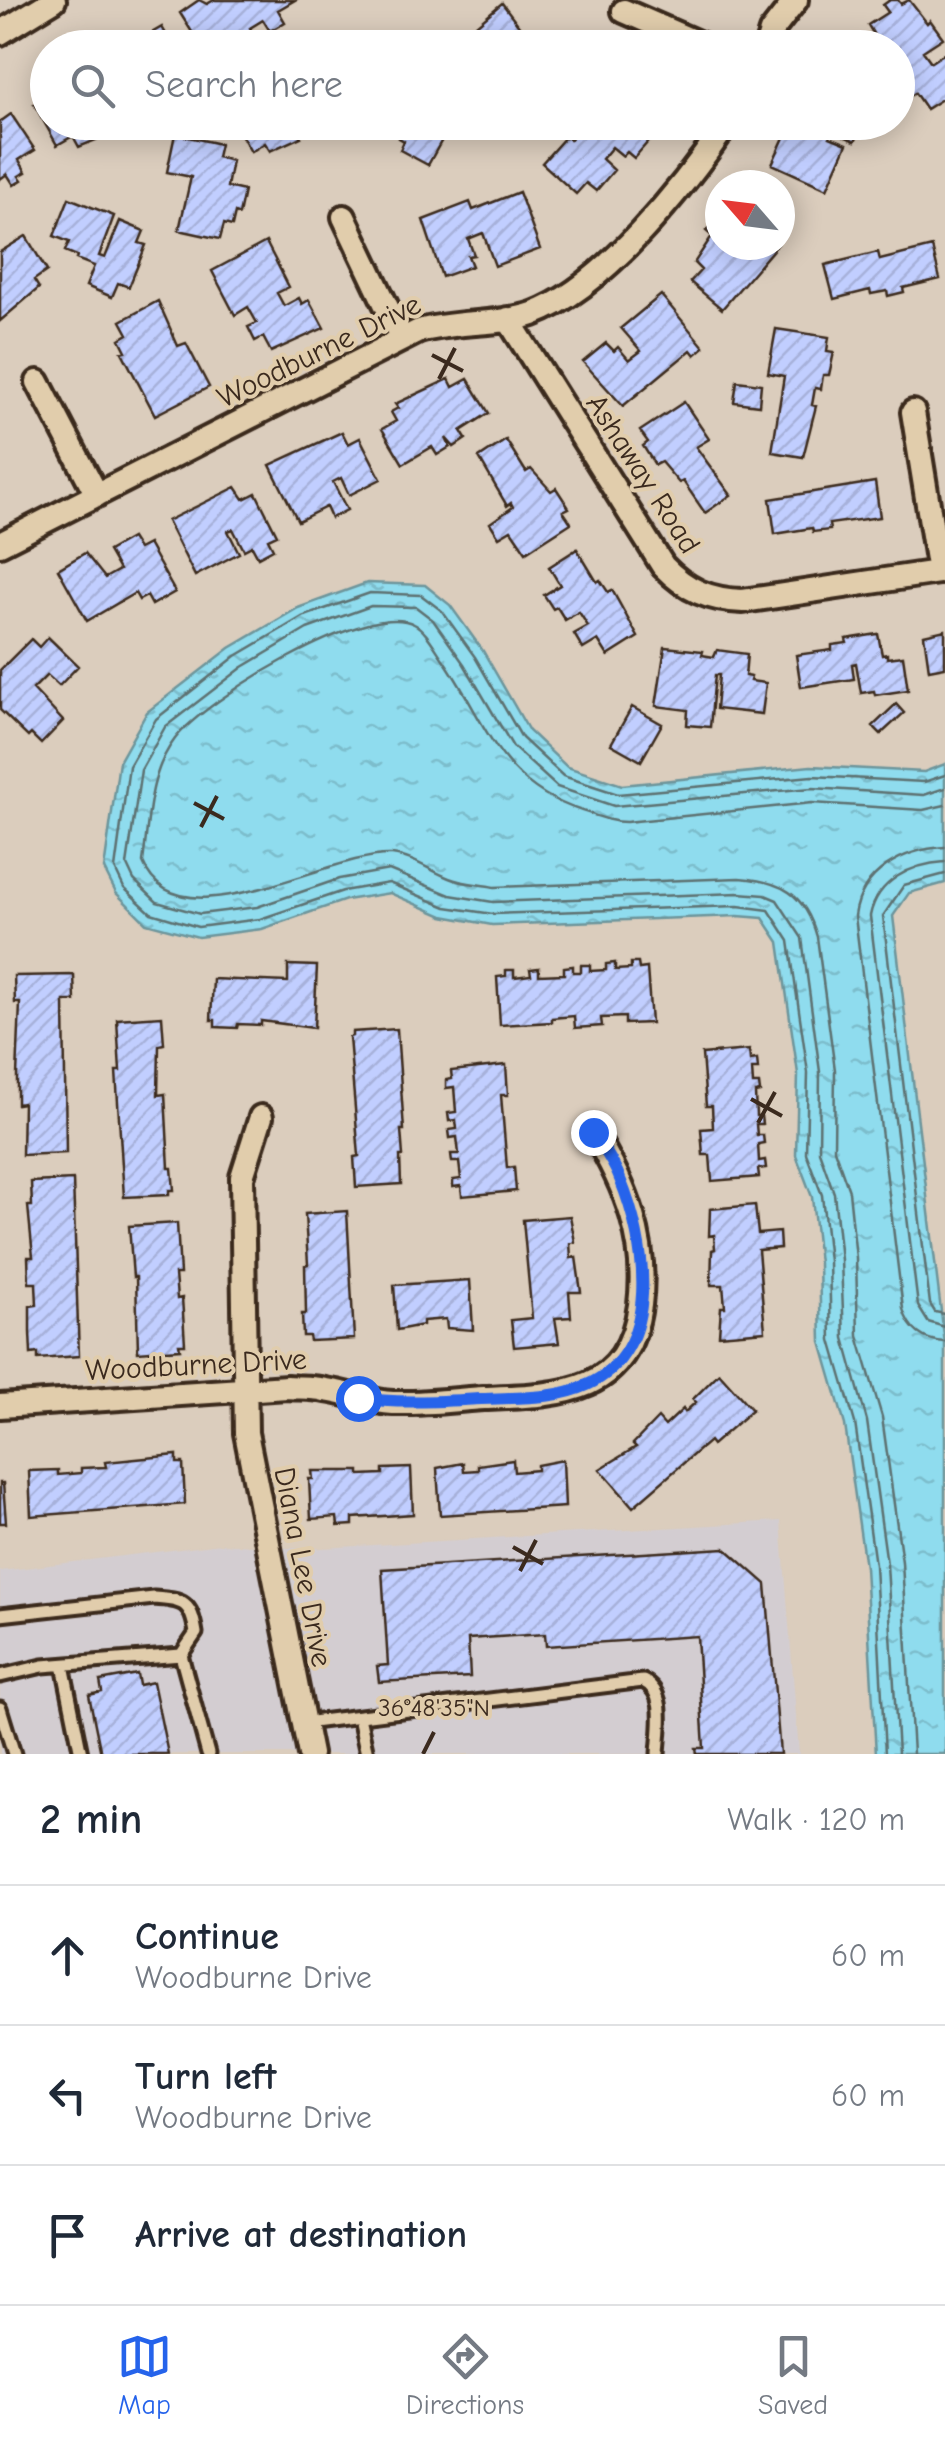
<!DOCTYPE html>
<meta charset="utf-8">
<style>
:root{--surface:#fff;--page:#f2f2f3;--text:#1f2937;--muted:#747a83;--line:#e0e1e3;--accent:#2563eb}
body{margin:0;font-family:"Comic Neue",sans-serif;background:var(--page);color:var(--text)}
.compass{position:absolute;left:705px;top:170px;width:90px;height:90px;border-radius:50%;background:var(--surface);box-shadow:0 5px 25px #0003;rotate:298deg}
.stop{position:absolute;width:30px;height:30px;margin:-22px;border:8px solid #2563eb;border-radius:50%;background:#fff}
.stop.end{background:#2563eb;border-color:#fff;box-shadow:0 2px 10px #0008}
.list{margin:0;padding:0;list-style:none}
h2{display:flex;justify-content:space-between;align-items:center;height:130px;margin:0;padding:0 40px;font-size:42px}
h2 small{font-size:32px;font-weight:400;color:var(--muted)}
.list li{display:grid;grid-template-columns:65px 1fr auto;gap:30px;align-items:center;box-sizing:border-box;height:140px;padding:0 40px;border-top:2px solid var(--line)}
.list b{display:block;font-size:38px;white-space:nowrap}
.list p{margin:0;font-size:32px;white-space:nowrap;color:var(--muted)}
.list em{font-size:32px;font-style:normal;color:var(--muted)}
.icon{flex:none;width:55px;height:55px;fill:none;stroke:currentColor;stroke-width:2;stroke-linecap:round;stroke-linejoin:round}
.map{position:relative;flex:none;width:945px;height:1754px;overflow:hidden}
.search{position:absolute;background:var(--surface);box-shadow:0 5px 25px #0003;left:30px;right:30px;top:30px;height:110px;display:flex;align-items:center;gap:25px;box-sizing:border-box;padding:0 35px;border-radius:55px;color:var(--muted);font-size:38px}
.sheet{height:550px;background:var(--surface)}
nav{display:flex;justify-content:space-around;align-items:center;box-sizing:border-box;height:140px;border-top:2px solid var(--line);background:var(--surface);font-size:28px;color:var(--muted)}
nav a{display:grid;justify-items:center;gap:5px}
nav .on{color:var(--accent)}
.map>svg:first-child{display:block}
</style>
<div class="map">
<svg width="945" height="1754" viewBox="0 0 945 1754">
<defs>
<pattern id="water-ripples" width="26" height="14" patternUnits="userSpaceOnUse" patternTransform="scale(2.5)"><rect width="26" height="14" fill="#8fdcee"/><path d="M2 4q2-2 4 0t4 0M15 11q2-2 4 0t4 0" fill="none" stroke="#7cbdcc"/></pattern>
<pattern id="building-hatch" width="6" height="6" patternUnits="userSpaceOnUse" patternTransform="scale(2.5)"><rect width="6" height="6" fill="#c1ceff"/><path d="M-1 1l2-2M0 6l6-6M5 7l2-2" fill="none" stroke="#a7b1da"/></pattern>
</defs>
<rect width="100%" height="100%" fill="#dbcdbd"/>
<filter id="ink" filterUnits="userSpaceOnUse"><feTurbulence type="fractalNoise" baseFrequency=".01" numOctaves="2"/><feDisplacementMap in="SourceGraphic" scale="20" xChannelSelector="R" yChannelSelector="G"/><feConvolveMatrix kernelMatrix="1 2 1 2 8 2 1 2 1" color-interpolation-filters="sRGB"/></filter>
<g filter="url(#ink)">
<!-- built -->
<path fill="#d3cdd1" d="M781 1521 799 1754H0V1571L221 1544 306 1549Z"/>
<!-- water -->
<path fill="url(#water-ripples)" stroke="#6d959b" stroke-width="2.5" d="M367 583 425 585 450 605 483 651 529 731 567 767 622 785 811 766 924 772 945 764V883L909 893 893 916 945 1344V1754H876L865 1567 845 1425 821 1342 819 1263 812 1197 796 1155 798 1074 779 942 763 918 738 916 492 925 443 916 390 893 346 900 262 929 198 937 146 923 116 893 104 869 119 762 147 712 230 648 298 608Z"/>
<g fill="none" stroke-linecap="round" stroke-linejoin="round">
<!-- shore -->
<path stroke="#5d7171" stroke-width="2.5" d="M945 847C904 849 861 871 855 916L903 1309C909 1330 923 1341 945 1342
M945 862C912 864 877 880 870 916L918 1306 928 1322 945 1327
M945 874 904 885 883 916 930 1304 935 1312 945 1314
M885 1754 875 1565 855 1423 831 1340 829 1261 822 1195 806 1153 808 1073 789 941 769 910 738 906 493 914 446 907 389 883 343 891 260 919 198 927 151 913 124 888 115 869 129 766 156 719 236 656 302 617 370 593 421 595 442 611 475 657 522 738 563 776 618 794 812 776 924 782 945 775
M898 1754 887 1564 867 1421 844 1338 841 1260 834 1193 819 1151 820 1072 802 938 777 900 765 895 739 893 493 902 450 895 389 870 339 879 257 907 200 914 157 902 134 880 127 865 141 770 165 727 243 667 307 629 371 606 416 607 433 620 464 664 513 747 557 787 614 806 812 788 924 795 945 788
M913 1754 902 1562 882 1417 858 1336 856 1258 849 1191 834 1149 835 1070 817 937C805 893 781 881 739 878L494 887C480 884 463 884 449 878 431 871 412 857 392 855 331 851 176 948 143 862 149 820 148 774 175 739 205 700 367 599 414 624 426 630 435 648 443 659 488 724 498 784 582 811 597 816 611 822 626 822L812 803 923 810 945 805"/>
</g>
<!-- building -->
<path fill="url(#building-hatch)" stroke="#3b2a1e" stroke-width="2.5" d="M199 0 207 4 214 0H295L278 10 285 22 270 31 263 20 250 28 257 41 247 48H202L180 13Z
M890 0H898L901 4 909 0 927 23 930 20 943 38 923 51 931 62 945 53V97L926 109 915 93 906 99 899 88 907 83 898 70V48H865L877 40 868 25 888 12 883 5Z
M502 3 520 27 510 35 514 40 503 48H460L456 42Z
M162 27 174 48H136L140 45 138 41Z
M48 96V122H99L89 128 96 140 79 147 73 136 57 145 34 104Z
M11 114 35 150 19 160 26 172 19 176 22 180 14 185 7 174 0 179V122Z
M234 122H292L301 137 270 151 265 143 251 152Z
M404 122H446L439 136 443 138 428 165 400 150 404 141 399 138 406 124Z
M585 122H640L655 134 634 158 627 152 623 156 612 147 602 159 614 170 596 191 586 183 576 194 542 163 566 136 570 140Z
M791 122H864L855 141 833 131 830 137 847 144 827 189 772 164Z
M175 134 220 144 217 157 232 161 227 187 244 191 239 215 235 213 232 226 224 224 220 239 179 230 191 177 167 172Z
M519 192 540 249 495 266 483 233 468 239 474 255 468 256 472 266 442 277 423 220 470 202 473 210Z
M69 198 114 216 99 256 105 258 120 221 144 231 139 243 146 245 129 287 118 283 112 297 86 286 94 266 76 259 77 256 65 251 69 242 54 236Z
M720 216V245H777L722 309 690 282 701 270 694 263 712 236 706 231Z
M26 236 47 271 34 280 39 288 0 321V252Z
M266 242 289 287 277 293 284 306 299 298 302 304 309 300 324 328 271 352 263 337 255 341 248 327 257 323 248 307 235 315 212 271Z
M932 247 940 279 903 288 904 292 888 296 887 291 871 294 870 290 834 299 825 265 878 252 880 260Z
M661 295 704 347 695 355 691 350 623 406 583 362 606 343 614 351 618 347 629 360 641 351 621 328Z
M158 301 178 346 186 343 209 387 155 415 122 352 126 351 120 339 128 334 121 321Z
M776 329 829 337 827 351 834 352 829 375H823L821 389 815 388 812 405 816 406 803 457 772 452 784 376 768 373Z
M449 379 453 387 468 379 489 413 461 431 466 439 454 447 446 438 450 447 437 455 432 447 403 464 382 429 396 421 391 412 398 408 395 404Z
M737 381 761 384 759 405 734 402Z
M684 402 709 439 696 447 731 495 705 513 683 481 679 483 661 462 655 465 643 446 648 442 640 431Z
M342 432 348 444 360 438 381 479 349 495 341 478 333 482 347 510 331 518 326 507 298 521 270 465Z
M506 440 526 472 531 469 551 491 556 488 569 508 563 511 571 523 526 552 511 530 499 537 490 523 513 507 511 503 507 506 479 458Z
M875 482 880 517 829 524 830 530 813 532 812 528 775 534 770 499Z
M236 487 244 499 256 493 277 535 268 539 273 549 258 557 252 546 244 550 233 529 228 531 239 553 195 576 167 521Z
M131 538 138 549 148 544 175 592 152 605 147 596 139 600 135 593 87 621 58 569 85 553 105 578 119 570 108 551Z
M577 549 597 582 600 580 608 592 612 590 638 637 608 656 598 640 583 649 574 634 588 626 579 612 565 620 557 607 553 609 544 595 560 585 549 567Z
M945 630V667L929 670 924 635Z
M878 634 882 655 887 654V658L903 656 908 690 875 695 874 691 861 693 856 663 852 664 854 679 801 687 796 655 832 650V645L847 643 846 639Z
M48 637 78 666 59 686 47 675 33 689 63 721 41 744 31 734 28 737 0 710V670L31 639 39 647Z
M665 647 703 651 702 655 714 657 717 650 747 654 745 676 751 677 750 681 766 683 762 714 716 709 719 675H715L710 727 687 725 688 710 656 706Z
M896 704 904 713 881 734 873 726Z
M632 707 662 724 641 761 611 744Z
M615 963V970L631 969V963H638L639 969 647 968 651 1023 625 1024V1017L601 1018 602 1026 575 1028 574 1016 552 1018V1022L500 1025 497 977 506 976V970H514V977L531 975 530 969 539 968V975L564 974V967L573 966V972H581V965H590V971L606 970V964Z
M288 965 317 966 314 1028 261 1021V1025L238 1024 237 1028 215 1027V1020H211L213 979 288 982Z
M74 975 75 1001H64L66 1153 22 1155 23 1103 17 1104V1076L20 1003H15L14 976Z
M162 1016 164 1044 159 1045 158 1095 165 1094 169 1168H172L174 1190H169V1195L124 1197 116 1071H120L117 1019Z
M397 1029 404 1130H401L403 1156H400L401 1184 356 1187 354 1157 359 1156 349 1037 352 1036V1032Z
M749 1050 750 1060 757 1059 758 1069H752L753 1084H759L760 1092 755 1093 756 1116H761L762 1124H756L757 1135H763L764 1143 758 1144 759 1161 765 1160 766 1168 758 1169 759 1177 712 1181 710 1155H703L701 1129 713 1128 712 1106H706L702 1054Z
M506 1065 508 1095H501L507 1168 514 1167 516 1191 462 1196 461 1186 453 1187V1180L461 1179 459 1162H452L451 1154H459L457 1137 450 1138 449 1130 457 1129 456 1120 449 1121 448 1113 456 1112 454 1087 446 1088V1080L452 1079 451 1071Z
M73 1180 79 1356 38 1359V1353L31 1354 30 1332V1306L37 1305 36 1283H29L28 1257H33L28 1206H32L31 1182Z
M755 1205 758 1234 779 1232 780 1248 758 1250 765 1331 719 1335 721 1307H725L723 1285H711L712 1250 715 1249 714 1235 709 1236 710 1209Z
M347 1211 354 1339 310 1341 309 1336H303L302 1314H306L305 1265 308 1264 305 1214Z
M570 1216 575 1242 570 1243 571 1258 576 1257 581 1292H569L571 1317 555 1318 559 1343 514 1347 511 1320 532 1318 523 1220Z
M177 1223 180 1274H175L177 1299 182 1298 185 1344H179L180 1349 138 1352 136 1277H133L129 1226Z
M470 1280 473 1330 447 1328 446 1319 423 1321V1325L397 1330 394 1285Z
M719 1373 752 1410 712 1445 709 1441 633 1507 600 1469 636 1447 633 1444 658 1418 665 1426 683 1409 685 1412 696 1402 693 1399Z
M177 1455V1463H183L185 1504 31 1516 29 1471 58 1470V1475L81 1473V1468L106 1467 105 1462Z
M513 1460 514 1472 537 1470V1465L563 1460 565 1507 440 1515 437 1468 463 1463 464 1471 478 1470V1465Z
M411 1468 413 1514 353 1518V1525L338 1526 337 1517 311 1519 309 1479H313L312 1471H360V1475L383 1474V1469Z
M0 1483H3L6 1523H0Z
M725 1548 766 1584 780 1754H697L696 1748H704L697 1636 546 1646 545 1634 468 1639 470 1677 379 1682 377 1666 388 1665 382 1569Z
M137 1674 139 1685 153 1682 168 1754H101L89 1695 102 1692 100 1681Z"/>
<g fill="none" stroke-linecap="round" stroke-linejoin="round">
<!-- lane casing -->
<g stroke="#3b2a1e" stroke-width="19">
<path id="lane" d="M0 1615 154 1598C184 1600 191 1602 196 1633L181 1655 208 1754
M63 1665 81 1754
M0 1676 43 1666 181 1655
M0 1708 14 1754
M359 1717 367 1754
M304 1723 643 1681C668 1692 659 1731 658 1754"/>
</g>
<!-- street casing -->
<g stroke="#3b2a1e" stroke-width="30">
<path id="street" d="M624 11 709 48
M0 33 54 0
M766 48 771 32 796 0
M344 217 402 339
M508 319 663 566C686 590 709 600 743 601L945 571
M38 382 97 495
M913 412 939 572
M0 544 419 331C456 321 500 325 533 314 604 288 685 185 728 122
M261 1117 242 1177 246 1433 310 1754
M0 1406 287 1387C300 1388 313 1387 325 1390 348 1393 370 1402 393 1403 423 1404 454 1400 484 1398 559 1395 628 1396 640 1305 648 1241 626 1186 593 1132"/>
</g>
<!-- lane -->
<use href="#lane" stroke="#e1cdac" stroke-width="11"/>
<!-- street -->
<use href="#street" stroke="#e1cdac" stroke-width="22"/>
</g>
</g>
<g fill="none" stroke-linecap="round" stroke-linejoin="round" filter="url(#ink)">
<!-- route -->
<path stroke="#2563eb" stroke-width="12" d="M358 1398C399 1404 439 1401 481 1399 515 1397 555 1400 587 1385 664 1350 646 1242 620 1179 614 1162 602 1147 593 1132"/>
</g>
<!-- ticks -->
<path fill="none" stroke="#3b2a1e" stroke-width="4" d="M432 355 463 371M439 379 455 348M194 803 224 819M201 827 217 796M751 1099 782 1116M758 1123 775 1092M513 1547 543 1564M520 1571 536 1540M423 1754 434 1732"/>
<g text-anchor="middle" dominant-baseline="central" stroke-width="8" stroke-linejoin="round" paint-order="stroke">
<!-- street labels -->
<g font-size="30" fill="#3b2a1e" stroke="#e1cdac">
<text transform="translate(319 351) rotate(-26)">Woodburne Drive</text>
<text transform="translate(643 474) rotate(57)">Ashaway Road</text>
<text transform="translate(196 1365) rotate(-3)">Woodburne Drive</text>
<text transform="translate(303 1567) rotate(79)">Diana Lee Drive</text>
</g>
</g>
<g font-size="25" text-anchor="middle" fill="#3b2a1e" stroke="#e1cdac" stroke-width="8" stroke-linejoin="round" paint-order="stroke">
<text x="434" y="1716">36°48'35"N</text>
</g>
</svg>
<svg class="compass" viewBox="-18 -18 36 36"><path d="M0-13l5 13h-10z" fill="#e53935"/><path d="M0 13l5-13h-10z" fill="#747a83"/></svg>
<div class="stop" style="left:358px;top:1398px"></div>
<div class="stop end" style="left:593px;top:1132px"></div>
<div class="search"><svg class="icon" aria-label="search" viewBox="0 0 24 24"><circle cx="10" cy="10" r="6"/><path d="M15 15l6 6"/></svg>Search here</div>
</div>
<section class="sheet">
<h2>2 min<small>Walk · 120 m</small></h2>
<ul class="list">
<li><svg class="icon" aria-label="ahead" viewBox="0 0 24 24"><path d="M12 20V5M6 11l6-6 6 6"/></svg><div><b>Continue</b><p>Woodburne Drive</p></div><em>60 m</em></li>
<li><svg class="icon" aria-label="left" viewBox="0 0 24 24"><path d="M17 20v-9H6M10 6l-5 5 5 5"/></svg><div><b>Turn left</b><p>Woodburne Drive</p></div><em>60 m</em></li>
<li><svg class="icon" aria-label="arrive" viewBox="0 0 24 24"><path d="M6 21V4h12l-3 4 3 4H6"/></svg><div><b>Arrive at destination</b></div></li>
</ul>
</section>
<nav>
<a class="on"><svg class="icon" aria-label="map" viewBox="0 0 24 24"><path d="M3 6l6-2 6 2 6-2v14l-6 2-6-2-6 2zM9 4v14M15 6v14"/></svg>Map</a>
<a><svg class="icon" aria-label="directions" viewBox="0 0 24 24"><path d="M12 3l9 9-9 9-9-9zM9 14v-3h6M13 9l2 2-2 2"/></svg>Directions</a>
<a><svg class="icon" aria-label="saved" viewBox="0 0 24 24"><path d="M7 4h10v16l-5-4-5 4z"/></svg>Saved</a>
</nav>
